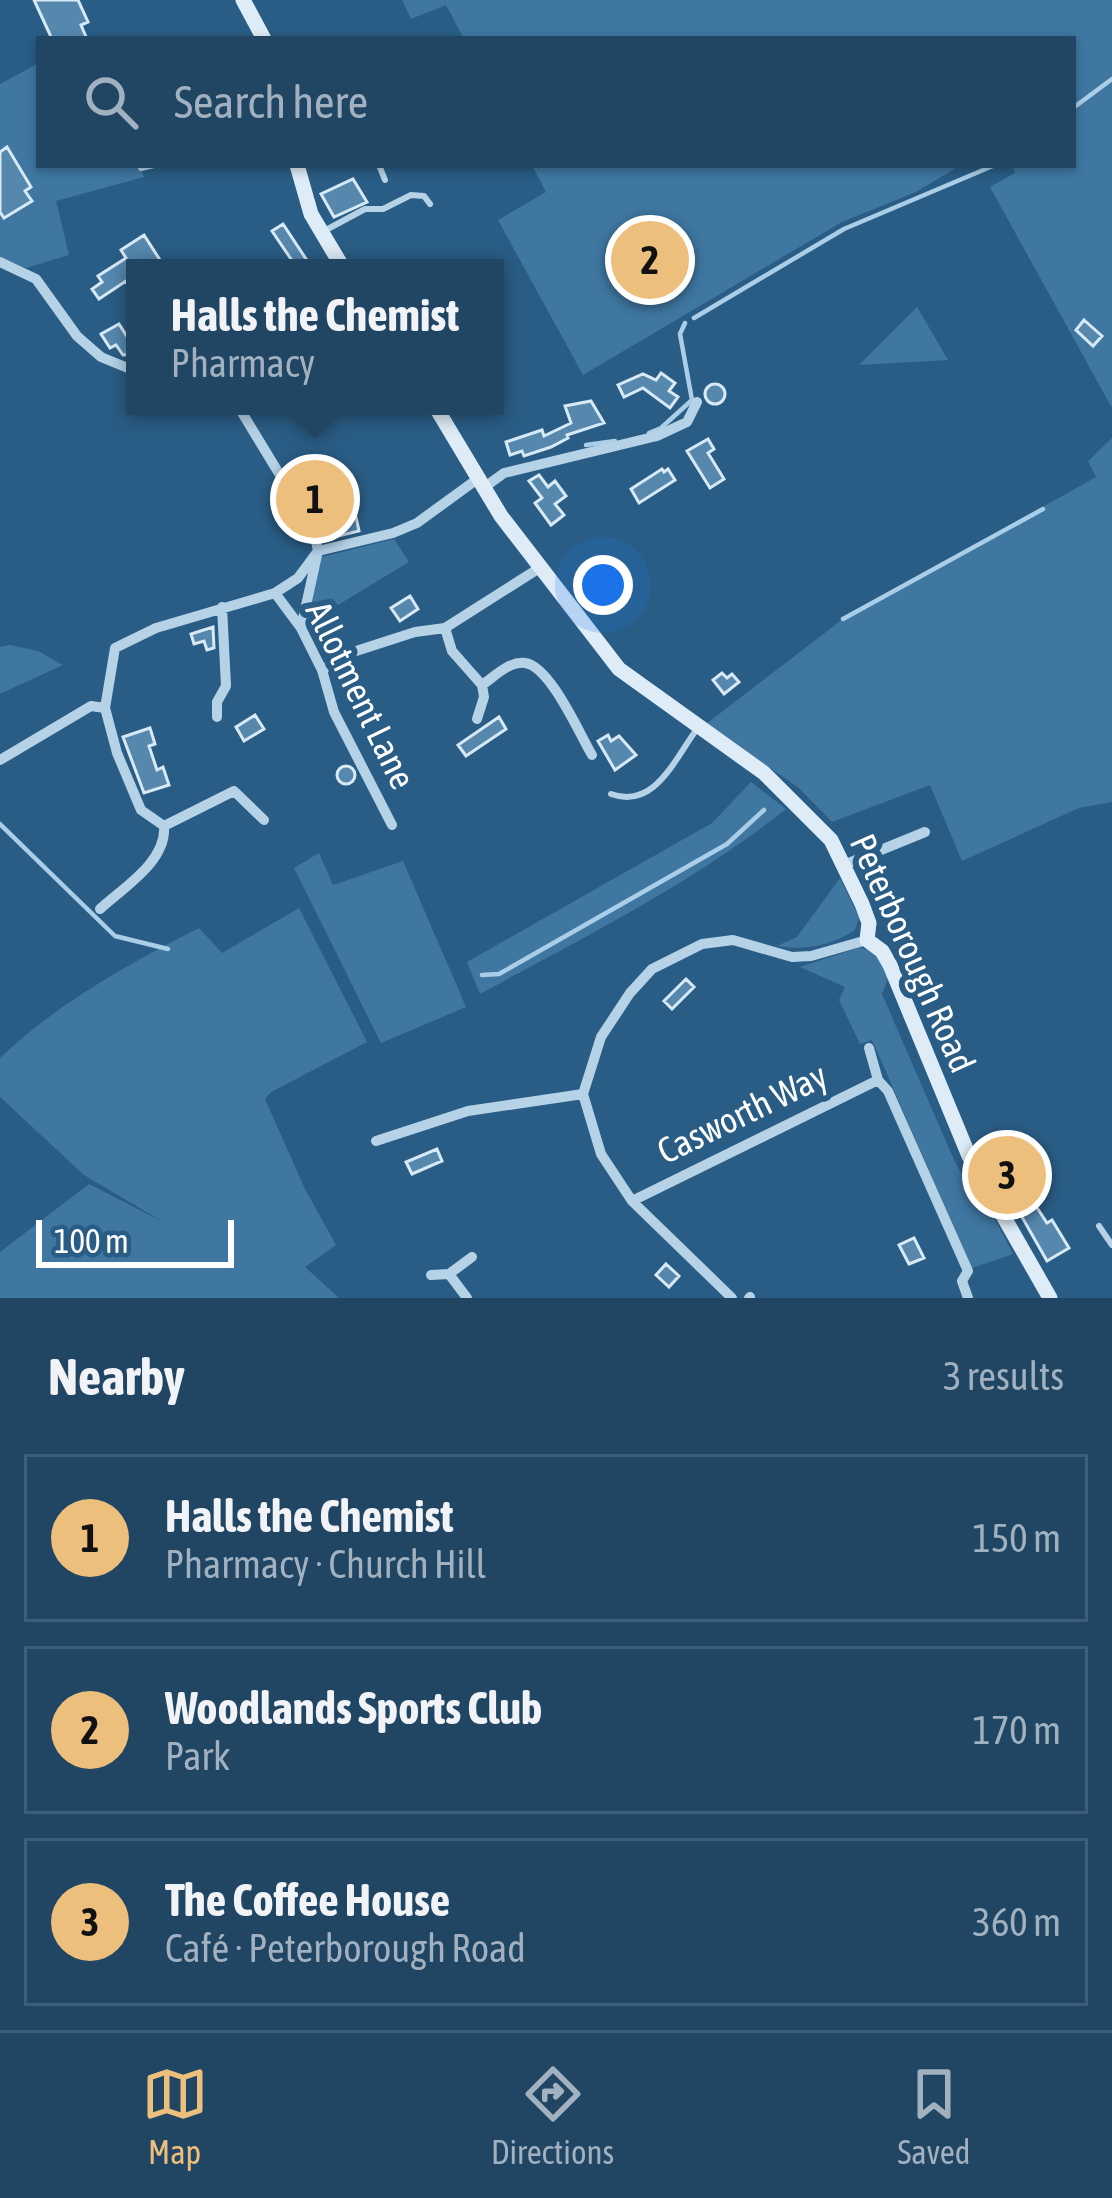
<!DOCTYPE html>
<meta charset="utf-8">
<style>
:root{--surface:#204664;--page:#284d6a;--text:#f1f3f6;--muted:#a2b1bf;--line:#3d5e78;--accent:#edbf7d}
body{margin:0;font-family:"Asap Condensed",sans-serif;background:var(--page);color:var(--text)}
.scale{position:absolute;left:36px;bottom:30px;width:198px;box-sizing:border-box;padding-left:12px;border:6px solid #fff;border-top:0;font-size:33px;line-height:42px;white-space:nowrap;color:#fff;-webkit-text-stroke:9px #2a5d85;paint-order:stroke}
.you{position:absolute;left:603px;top:585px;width:42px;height:42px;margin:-30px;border:9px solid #fff;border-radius:50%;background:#1a73e8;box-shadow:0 0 0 18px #1a73e833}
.badge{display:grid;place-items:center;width:78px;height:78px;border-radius:50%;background:var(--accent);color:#111;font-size:39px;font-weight:700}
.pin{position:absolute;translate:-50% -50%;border:6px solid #fff;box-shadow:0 3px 12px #0006}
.popup{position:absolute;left:126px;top:259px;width:378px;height:156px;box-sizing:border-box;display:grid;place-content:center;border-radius:0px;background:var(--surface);filter:drop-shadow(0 3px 9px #0005);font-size:39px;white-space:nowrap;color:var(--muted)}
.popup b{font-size:45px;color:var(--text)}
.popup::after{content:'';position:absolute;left:50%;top:100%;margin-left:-24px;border:24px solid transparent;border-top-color:var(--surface)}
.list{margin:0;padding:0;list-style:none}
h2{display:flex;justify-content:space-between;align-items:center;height:156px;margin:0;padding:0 48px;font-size:51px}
h2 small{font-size:39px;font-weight:400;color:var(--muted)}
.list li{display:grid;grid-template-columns:78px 1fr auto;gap:36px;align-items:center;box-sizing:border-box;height:168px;margin:0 24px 24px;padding:0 24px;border:3px solid var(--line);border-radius:0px}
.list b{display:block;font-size:45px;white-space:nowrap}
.list p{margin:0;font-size:39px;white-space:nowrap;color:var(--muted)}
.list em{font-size:39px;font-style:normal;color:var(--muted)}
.icon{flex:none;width:66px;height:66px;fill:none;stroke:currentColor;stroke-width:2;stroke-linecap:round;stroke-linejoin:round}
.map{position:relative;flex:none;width:1112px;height:1298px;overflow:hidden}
.search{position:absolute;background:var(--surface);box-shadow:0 3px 9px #0004;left:36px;right:36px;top:36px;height:132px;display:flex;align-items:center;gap:30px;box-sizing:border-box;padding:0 42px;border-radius:0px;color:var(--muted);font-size:45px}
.sheet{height:732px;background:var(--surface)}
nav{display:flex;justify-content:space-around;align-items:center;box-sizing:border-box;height:168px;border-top:3px solid var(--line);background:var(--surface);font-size:33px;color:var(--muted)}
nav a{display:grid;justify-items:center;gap:6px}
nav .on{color:var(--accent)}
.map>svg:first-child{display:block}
</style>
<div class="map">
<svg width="1112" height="1298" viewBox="0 0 1112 1298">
<rect width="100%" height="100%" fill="#2a5d85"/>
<!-- green -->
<path fill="#3f77a1" d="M402 0H1112V408L990 187 1015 173 1013 165H1073V39H464L446 5 411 19Z
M39 63V165H139L144 177 56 201 69 255 26 268 0 257V84Z
M532 165H961L916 192 842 222 583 375 498 220 546 192Z
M917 307 948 360 859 365Z
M1112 438V802L1079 808 962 861 930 785 832 822 799 788 706 724 843 619 1096 477 1088 461Z
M394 539 409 562 305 625 322 557Z
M10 645 38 651 63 665 0 694V647Z
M751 782 786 809C693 883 584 937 480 994L467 962 712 823Z
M319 853 333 885 403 861 466 1007 381 1043 294 868Z
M840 878 859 917 855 930C832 945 805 951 777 946L797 937Z
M299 908 367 1042 271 1092 265 1099 305 1189 336 1245 305 1267 339 1298H0V1252L89 1184 165 1223 84 1175 0 1097V1058C56 1004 130 963 199 928L222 953Z
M858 948C877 949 883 964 888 979L882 994 954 1160 979 1205 986 1202 1013 1254 972 1268 872 1040 860 1044 839 1000 845 987 800 967Z"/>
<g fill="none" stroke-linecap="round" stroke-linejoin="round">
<!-- stream -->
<path stroke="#aacee7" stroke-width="4.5" d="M1073 108 1112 79
M694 318 844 229 995 165
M649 433 661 428 692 400 680 334 685 323
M586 445 615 441
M843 619 1043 509
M0 824 115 936 168 949
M482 975 499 974 727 844 764 810"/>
</g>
<!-- building -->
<path fill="#5688ae" stroke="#d8e9f6" stroke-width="3" d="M34 0H78L88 22 81 25 87 39H52Z
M7 147 31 187 25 191 32 201 4 218 0 212V152Z
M353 179 367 202 334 217 321 194Z
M283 224 312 268H297L272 231Z
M144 235 160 260 147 268H135V302L126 281 99 299 92 289 102 282 98 276 126 258 121 250Z
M1084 320 1102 336 1093 346 1076 330Z
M119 324 135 349V354L123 355 116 345 110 348 101 334Z
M661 373 675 383 669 391 678 397 670 408 643 388 624 397 618 385 643 374 656 380Z
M705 394a10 10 0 1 1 20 0a10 10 0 1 1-20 0Z
M591 401 604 423 567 435 568 438 551 447 524 456 522 451 510 455 506 442 542 430 544 436 571 423 565 406Z
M708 439 714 449 708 453 724 479 710 488 687 451Z
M662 469 664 472 668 469 675 480 639 503 631 489Z
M539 475 548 487 555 481 566 496 555 504 564 515 551 525 535 503 542 498 529 481Z
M322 484 330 495 323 500 337 523 356 517 359 531 330 538 304 496Z
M410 596 418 609 400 621 391 608Z
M213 627 214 648 207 650 204 641 194 644 191 634Z
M722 673 727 678 732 674 739 682 724 694 713 680Z
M255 715 264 729 244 741 236 727Z
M499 717 506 729 466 756 458 745Z
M150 728 155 744 149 746 157 770 163 767 169 785 144 793 123 737Z
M608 735 611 741 619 736 636 755 615 770 598 741Z
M337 775a9 9 0 1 1 18 0a9 9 0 1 1-18 0Z
M686 979 694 987 672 1009 664 1001Z
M437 1149 442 1161 412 1174 406 1162Z
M1009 1165 1047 1223 1052 1220 1069 1248 1047 1261 997 1173Z
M914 1238 924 1258 909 1264 899 1245Z
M666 1264 679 1276 669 1287 656 1275Z"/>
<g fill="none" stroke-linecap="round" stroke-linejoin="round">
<!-- lane -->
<path stroke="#b5d2e7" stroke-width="6" d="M379 165 385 180
M141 168 154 165
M324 231 365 209H383L411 195 424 196 430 204
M290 489 321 466
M611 794C655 810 675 758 697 729
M1099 1226 1112 1245"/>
<!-- street -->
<path stroke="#b5d2e7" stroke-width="10" d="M0 262 36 279 77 336 101 357 135 371
M238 406 314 531 318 551 301 628
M482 489 504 473 657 436 687 422 697 402
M318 551 393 533 417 523 476 480
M275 593 301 628 322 670 334 712 392 825
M445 628 452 651 482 685 484 697 477 719
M322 670 353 652 415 632 445 628 541 567
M482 685C494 677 509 661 525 663 550 666 579 733 592 755
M217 717V702L226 686 222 607
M0 760 91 706 105 708 115 648 156 628 275 593 298 578 318 551
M164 826 234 791 264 820
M844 865 925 832
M100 909C124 887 167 861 164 826L141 810 117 753 105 708
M869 1048 878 1080 888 1091 968 1271 962 1281 968 1298
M376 1141 468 1111 583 1094
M632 1201 878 1080
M449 1274 467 1298
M431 1275 449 1274 472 1257
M732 1298 632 1201 601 1154 583 1094 601 1037 630 993 652 969 702 944 733 940 792 957 811 956 867 940
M749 1298 750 1297"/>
<!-- secondary -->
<path stroke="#deecf7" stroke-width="15" d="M243 0 264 39
M297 165 311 214 343 268
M435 406 501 516 619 669 764 773 831 840 862 904 869 923 867 940 882 951 890 965 969 1156 1050 1298"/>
</g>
<g text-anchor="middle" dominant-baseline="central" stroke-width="12" stroke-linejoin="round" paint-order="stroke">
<!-- street labels -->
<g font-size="36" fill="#fff" stroke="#2a5d85">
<text transform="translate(361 695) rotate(64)">Allotment Lane</text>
<text transform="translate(913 953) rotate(66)">Peterborough Road</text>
<text transform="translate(742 1113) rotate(-26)">Casworth Way</text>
</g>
</g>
</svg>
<div class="scale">100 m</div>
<div class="you"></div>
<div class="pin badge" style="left:315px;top:499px">1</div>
<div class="popup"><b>Halls the Chemist</b>Pharmacy</div>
<div class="pin badge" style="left:650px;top:260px">2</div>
<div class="pin badge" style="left:1007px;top:1175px">3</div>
<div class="search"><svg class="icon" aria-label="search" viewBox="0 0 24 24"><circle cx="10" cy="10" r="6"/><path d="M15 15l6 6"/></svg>Search here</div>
</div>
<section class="sheet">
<h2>Nearby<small>3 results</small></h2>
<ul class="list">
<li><span class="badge">1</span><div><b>Halls the Chemist</b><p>Pharmacy · Church Hill</p></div><em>150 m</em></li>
<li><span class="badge">2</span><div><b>Woodlands Sports Club</b><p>Park</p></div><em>170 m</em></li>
<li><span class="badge">3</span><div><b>The Coffee House</b><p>Café · Peterborough Road</p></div><em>360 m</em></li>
</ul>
</section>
<nav>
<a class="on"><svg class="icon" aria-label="map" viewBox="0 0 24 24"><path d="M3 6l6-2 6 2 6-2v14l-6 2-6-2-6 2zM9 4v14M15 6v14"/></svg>Map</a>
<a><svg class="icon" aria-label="directions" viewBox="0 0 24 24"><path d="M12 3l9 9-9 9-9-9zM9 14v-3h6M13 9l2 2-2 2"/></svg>Directions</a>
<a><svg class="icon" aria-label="saved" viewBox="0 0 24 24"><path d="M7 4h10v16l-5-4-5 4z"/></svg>Saved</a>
</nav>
